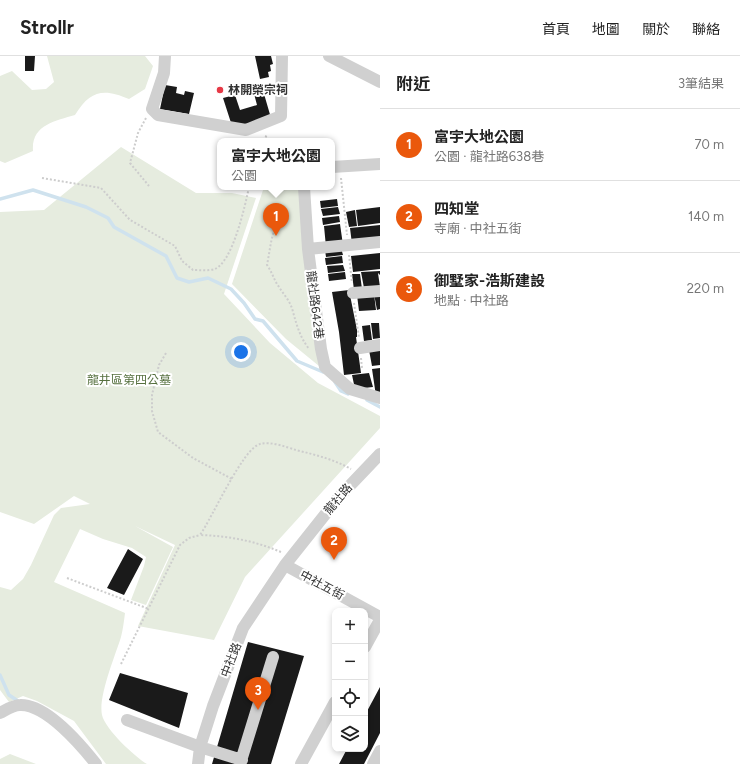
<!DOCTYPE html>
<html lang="zh-TW">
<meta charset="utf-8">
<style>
:root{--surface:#fff;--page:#f2f2f2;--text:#222;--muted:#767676;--line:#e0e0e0;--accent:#ea580c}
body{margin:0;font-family:Figtree,"Noto Sans TC",sans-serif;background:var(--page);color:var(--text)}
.controls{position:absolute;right:12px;bottom:12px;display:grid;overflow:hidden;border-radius:8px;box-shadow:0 2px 6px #0003}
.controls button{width:36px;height:36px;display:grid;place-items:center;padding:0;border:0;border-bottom:1px solid var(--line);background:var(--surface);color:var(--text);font:20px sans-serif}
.you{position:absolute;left:241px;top:296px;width:14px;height:14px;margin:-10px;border:3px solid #fff;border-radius:50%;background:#1a73e8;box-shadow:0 0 0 6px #1a73e833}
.badge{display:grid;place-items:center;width:26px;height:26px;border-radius:50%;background:var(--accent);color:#fff;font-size:13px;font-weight:700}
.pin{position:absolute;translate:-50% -33px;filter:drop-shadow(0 1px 2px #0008)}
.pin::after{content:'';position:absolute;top:21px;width:14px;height:12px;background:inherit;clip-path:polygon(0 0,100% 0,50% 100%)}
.popup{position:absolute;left:217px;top:82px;width:118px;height:52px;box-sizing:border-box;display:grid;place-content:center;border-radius:8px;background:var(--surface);filter:drop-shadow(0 1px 3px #0005);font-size:13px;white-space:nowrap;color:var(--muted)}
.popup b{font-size:15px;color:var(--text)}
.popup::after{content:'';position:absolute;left:50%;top:100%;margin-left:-8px;border:8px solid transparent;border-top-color:var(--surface)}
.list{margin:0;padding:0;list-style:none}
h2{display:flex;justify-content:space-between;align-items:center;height:52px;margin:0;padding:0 16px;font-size:17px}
h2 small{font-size:13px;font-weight:400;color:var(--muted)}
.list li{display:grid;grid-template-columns:26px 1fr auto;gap:12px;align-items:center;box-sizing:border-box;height:72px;padding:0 16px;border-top:1px solid var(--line)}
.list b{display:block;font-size:15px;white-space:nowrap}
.list p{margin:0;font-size:13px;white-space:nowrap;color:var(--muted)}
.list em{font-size:13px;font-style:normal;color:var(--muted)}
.icon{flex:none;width:22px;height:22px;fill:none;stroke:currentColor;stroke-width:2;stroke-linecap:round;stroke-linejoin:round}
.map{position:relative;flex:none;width:380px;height:708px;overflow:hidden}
header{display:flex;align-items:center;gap:24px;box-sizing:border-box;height:56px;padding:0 20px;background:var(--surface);border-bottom:1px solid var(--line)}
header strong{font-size:19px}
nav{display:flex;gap:22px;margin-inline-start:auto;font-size:14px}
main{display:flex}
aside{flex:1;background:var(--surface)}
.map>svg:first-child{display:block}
</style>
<header>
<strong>Strollr</strong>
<nav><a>首頁</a><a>地圖</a><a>關於</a><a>聯絡</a></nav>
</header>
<main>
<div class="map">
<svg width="380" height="708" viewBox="0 0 380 708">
<rect width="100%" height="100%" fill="#fff"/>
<!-- green -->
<path fill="#e6ecdf" d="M47 0H145L153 10 145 33 129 43C104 32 90 34 75 59 55 65 31 69 33 95L5 107 0 105V20L12 15 32 34 46 33 54 26Z
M121 91 196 137H232L256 142 224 238 270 287 318 327 380 360V372L245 521 214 584 138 570 175 489 135 470 173 491 146 549 131 544 144 510 146 501 132 492 103 483 80 473 54 526 125 557C124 565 123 573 121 581 115 600 98 641 102 659 105 673 135 701 147 708H106L74 665 37 645 23 640 9 646 0 634V531L11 534 23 523 31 509 54 459 61 452 90 448 74 440 34 468 0 456V156L44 154Z
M264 131H299L319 310 286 283 232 228Z
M10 698 36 708H0V703Z"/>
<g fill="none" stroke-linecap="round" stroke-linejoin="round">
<!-- stream -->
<path stroke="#cfe2ee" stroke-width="3.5" d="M0 143 33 134 86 151 108 162 114 171 166 200 177 222 189 226 208 222 231 233 244 247 255 263 263 265 297 305 323 316
M335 326 341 335 348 338
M367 344 380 351
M0 619 9 639 18 645"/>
</g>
<!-- building -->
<path fill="#1a1a1a" d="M25 0H35L34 15H25Z
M255 0H271L273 8 270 9 271 15 268 16 269 21 260 23Z
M165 29 177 31 176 37 184 39 185 35 194 37 189 58 160 53Z
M262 31 271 62 233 73 223 42 235 39 240 54 257 49 253 34Z
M337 143 338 150 321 152 320 145Z
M338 151 340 158 323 160 321 153Z
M380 151V167L358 170 356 154Z
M355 154 357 170 349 171 346 156Z
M339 160 340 166 323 169 322 162Z
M340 168 343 189 326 191 324 170Z
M380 169V184L352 188 350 172Z
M341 192 343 199 326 201 325 194Z
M380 197V213L353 216 351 200Z
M342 200 343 207 326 209 325 202Z
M343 209 345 215 328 217 327 210Z
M380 215V219L378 217 380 231 364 232 361 216Z
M345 216 346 223 329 225 328 218Z
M352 218H360L362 233 354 234Z
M349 234 357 274V281H356L361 317 344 319 339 276 332 236Z
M380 237V253L377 254 374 238Z
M374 238 376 254 359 255 357 239Z
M371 267H379L380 282 373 283Z
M370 269 372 284 364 285 362 270Z
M380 293V309L372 310 369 294Z
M380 312V340H376L372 313Z
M369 317 373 331 355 333 352 319Z
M128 493 143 503 124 539 107 532Z
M248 586 304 600 271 708H212Z
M120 617 188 637 179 672 109 644Z
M380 631V677L364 708H339L347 693H365V659Z"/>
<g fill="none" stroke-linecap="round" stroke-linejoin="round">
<!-- path -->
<path stroke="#cdcdcd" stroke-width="2" stroke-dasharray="2 2" stroke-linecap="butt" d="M146 62 138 77 130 107 149 130
M264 85 267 78
M42 122 101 132 130 164 175 190 182 205 193 214C199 214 209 215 215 213 233 205 245 150 249 131
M341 122 347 179
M285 156C271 171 271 190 267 209 272 216 274 224 279 231 284 239 291 246 293 256 297 270 300 281 309 293
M349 199 352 227
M354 247 359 282
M166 297 159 309 152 339V355L158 376 193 402 232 423
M361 302 362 312
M281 496C255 485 229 480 200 479 212 462 243 392 260 388 271 385 286 391 296 394 316 399 333 403 351 413
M67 522 149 553
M121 608 180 489 189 482 200 479"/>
<!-- minor -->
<path stroke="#d0d0d0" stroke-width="12" d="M165 0 164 17 152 53 158 59 246 74 281 60 282 0
M329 0 380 26
M332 111 380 108
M304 131 308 193 321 293 325 311 350 333 380 342
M308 193 380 186
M353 237 380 235
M360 292 380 289
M285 509 380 561
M365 591 380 564
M0 657C6 654 13 649 20 649 46 648 81 689 96 708
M127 664 200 691 242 704
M198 708 200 691 213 650 243 572 285 509 339 441 380 398
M240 708 273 601
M301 708 335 646
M373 708 380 695"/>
</g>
<!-- markers -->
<circle fill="#e63946" stroke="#fff" stroke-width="1.5" cx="220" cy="34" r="4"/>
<g text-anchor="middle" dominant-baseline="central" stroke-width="4" stroke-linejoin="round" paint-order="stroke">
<!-- poi labels -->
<g font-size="12" font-weight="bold" fill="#333" stroke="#fff" text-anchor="start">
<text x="228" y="34">林開榮宗祠</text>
</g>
<!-- street labels -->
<g font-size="12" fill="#333" stroke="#fff">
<text transform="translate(315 249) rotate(83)">龍社路642巷</text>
<text transform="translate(338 443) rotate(-50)">龍社路</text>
<text transform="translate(322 529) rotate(28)">中社五街</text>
<text transform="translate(231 604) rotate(-69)">中社路</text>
</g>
<!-- park labels -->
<g font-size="12" fill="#56703f" stroke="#fff">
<text x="129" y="324">龍井區第四公墓</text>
</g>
</g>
</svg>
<div class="controls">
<button>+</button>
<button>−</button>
<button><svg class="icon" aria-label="locate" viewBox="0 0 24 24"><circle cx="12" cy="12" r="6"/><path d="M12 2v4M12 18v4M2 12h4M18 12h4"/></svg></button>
<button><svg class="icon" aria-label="layers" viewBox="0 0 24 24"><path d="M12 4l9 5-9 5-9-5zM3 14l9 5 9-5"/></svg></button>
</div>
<div class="you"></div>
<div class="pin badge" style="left:276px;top:180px">1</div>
<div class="popup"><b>富宇大地公園</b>公園</div>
<div class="pin badge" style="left:334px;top:504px">2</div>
<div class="pin badge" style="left:258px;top:654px">3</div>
</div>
<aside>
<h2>附近<small>3筆結果</small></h2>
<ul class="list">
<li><span class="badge">1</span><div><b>富宇大地公園</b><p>公園 · 龍社路638巷</p></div><em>70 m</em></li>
<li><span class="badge">2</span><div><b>四知堂</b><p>寺廟 · 中社五街</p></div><em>140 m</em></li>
<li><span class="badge">3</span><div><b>御墅家-浩斯建設</b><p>地點 · 中社路</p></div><em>220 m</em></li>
</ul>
</aside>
</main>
